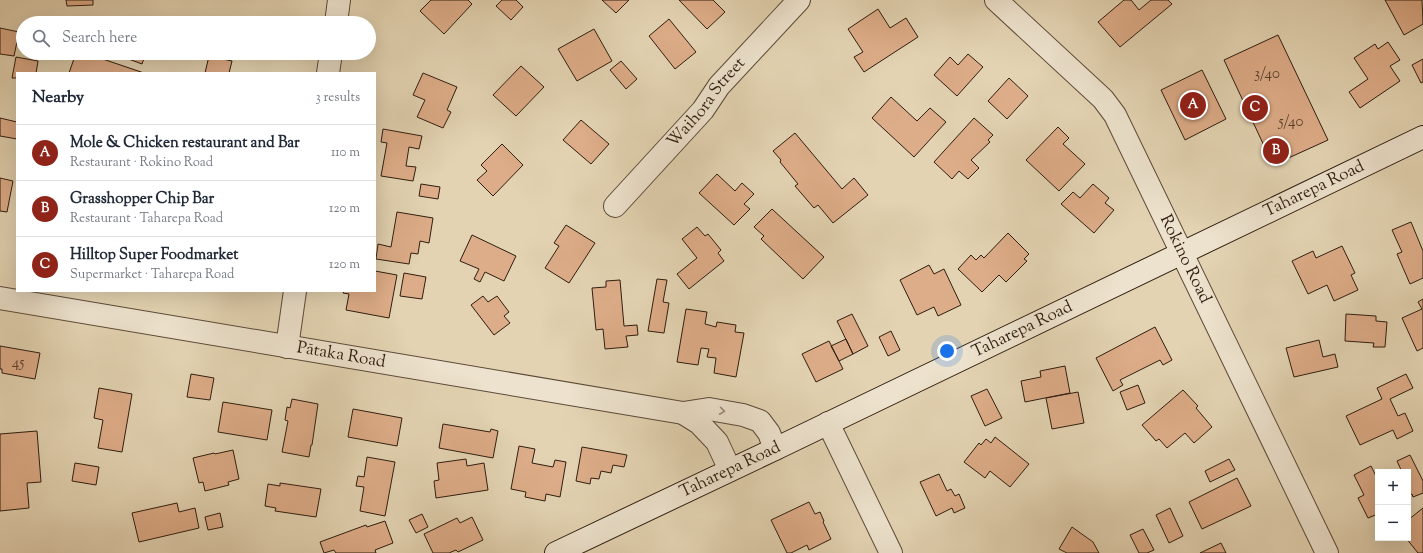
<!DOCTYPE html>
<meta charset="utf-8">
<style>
:root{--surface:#fff;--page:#f6f6f7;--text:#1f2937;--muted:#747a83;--line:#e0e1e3;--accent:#8f2418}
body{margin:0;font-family:"Sorts Mill Goudy",serif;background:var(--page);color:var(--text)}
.controls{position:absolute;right:12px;bottom:12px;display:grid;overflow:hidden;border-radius:0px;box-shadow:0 4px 16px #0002}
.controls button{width:36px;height:36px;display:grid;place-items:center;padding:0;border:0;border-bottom:1px solid var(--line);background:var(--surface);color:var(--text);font:20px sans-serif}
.you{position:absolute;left:947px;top:351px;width:14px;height:14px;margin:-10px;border:3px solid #fff;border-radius:50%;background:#1a73e8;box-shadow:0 0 0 6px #1a73e833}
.badge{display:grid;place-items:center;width:26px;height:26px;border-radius:50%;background:var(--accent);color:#fff;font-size:13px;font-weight:700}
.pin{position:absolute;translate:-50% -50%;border:2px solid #fff;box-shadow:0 1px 4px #0006}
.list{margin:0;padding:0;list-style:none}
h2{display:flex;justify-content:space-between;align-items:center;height:52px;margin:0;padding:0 16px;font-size:17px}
h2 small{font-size:13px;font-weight:400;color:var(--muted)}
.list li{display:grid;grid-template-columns:26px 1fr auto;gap:12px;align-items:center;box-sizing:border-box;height:56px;padding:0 16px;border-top:1px solid var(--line)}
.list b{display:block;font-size:15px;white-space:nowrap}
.list p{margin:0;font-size:13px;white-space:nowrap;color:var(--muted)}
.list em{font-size:13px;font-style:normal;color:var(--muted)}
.icon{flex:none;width:22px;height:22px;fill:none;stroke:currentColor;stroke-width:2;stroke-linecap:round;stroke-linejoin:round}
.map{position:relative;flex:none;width:1423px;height:553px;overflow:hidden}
.search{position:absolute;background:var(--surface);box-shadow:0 4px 16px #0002;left:16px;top:16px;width:360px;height:44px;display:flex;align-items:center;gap:10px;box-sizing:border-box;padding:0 14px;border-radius:22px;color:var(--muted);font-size:15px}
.panel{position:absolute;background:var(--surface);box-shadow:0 4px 16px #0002;left:16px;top:72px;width:360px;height:220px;border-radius:0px}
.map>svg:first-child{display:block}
</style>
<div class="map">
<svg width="1423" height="553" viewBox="0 0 1423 553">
<rect width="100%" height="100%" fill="#e3d3b2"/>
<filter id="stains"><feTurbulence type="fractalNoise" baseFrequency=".005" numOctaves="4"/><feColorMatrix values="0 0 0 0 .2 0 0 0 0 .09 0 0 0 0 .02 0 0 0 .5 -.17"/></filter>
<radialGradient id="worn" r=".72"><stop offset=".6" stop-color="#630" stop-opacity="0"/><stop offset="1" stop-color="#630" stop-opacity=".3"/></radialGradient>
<!-- building -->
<path fill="#ddac88" stroke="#2f1d0f" d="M66 0H93V5L67 6Z
M431 0H468L472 4 444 34 420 11Z
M502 0H516L523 7 511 20 496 6Z
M602 0H629L616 13Z
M679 0H713L725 12 707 29Z
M1124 0H1131L1139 10 1151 0H1168L1172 4 1120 47 1098 22Z
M1385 0H1422L1423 24 1404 35Z
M878 9 890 28 906 18 918 37 864 72 854 57 863 52 848 29Z
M225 17 258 23H210L211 20 224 23Z
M669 19 696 52 675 69 649 36Z
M0 28 19 32 14 56 0 54Z
M594 29 612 61 577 81 558 49Z
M1278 35 1328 140 1273 165 1224 60Z
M1388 42 1400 60 1390 66 1400 81 1360 108 1349 92 1368 79 1354 58 1375 44 1378 49Z
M76 53H85L144 73H69Z
M128 53H146L142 64 126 58Z
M256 53H285L284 58Z
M968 54 983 67 957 96 934 75 950 57 958 65Z
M209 56 232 61 229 73H205Z
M16 57 38 61 36 73H17V78H12Z
M1423 59V82L1421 83 1412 65Z
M621 61 637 79 626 89 610 70Z
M521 66 544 87 516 116 493 95Z
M1202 70 1226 119 1185 140 1161 90Z
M423 73 457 87 447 110 451 112 443 128 417 117 425 100 413 95Z
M1009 78 1028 96 1007 119 988 101Z
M891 97 917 121 930 108 946 122 914 157 872 118Z
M0 118 17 122V139L0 136Z
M974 118 993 135 988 140 990 142 971 160 979 168 968 179 959 171 952 179 934 162Z
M581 120 609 144 591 164 563 140Z
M1058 127 1069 138 1063 144 1085 164 1059 191 1026 160Z
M383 129 422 136 419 149 409 147 406 166 416 167 413 181 381 176 387 143 381 142Z
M795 133 842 189 854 178 868 195 833 223 818 205 814 208 795 186 798 184 780 162 781 160 773 151Z
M502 144 523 165 493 196 477 180 487 171 481 165Z
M717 174 735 191 742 183 754 194 744 204 750 209 734 225 699 193Z
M0 178 13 181 7 212 0 211Z
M421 184 440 187 438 199 419 196Z
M1093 184 1109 198 1105 203 1114 210 1094 233 1061 204 1073 192 1080 198Z
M772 209 824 257 803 279 761 239 764 236 754 227Z
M397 212 433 218 429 243 420 241 418 254 411 253 409 264 376 259 378 244 391 247Z
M1411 222 1423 251V278L1410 284 1397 254 1402 252 1392 230Z
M566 225 595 243 569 283 545 268 559 246 554 243Z
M697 227 705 236 708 234 721 250 718 253 724 261 689 289 677 274 697 258 682 239Z
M1008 233 1029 254 1024 259 1027 261 1006 282 999 275 982 292 958 269 971 255 976 260 981 255 984 258Z
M472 235 516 256 504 281 485 272 480 282 474 279 479 269 460 261Z
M1342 246 1355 273 1351 275 1358 290 1334 301 1327 285 1308 294 1292 261 1313 251 1316 258Z
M929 265 934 274 944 269 961 305 938 316 934 307 917 315 900 280Z
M375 271 397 275 389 318 346 310 349 294 343 293 344 291H375Z
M404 273 426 277 422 299 400 296Z
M657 279 667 280 663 302 669 303 664 333 648 331Z
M620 280 624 326 637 325 638 335 626 336 628 347 605 349 603 329 596 330 592 288 606 287V281Z
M483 296 488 302 497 296 509 312 504 316 510 323 494 335 471 305Z
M1423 299V348L1417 351 1402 318 1422 309 1418 302Z
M686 309 707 312 705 324 716 327 717 322 736 325 735 332 744 333 736 377 714 373 716 358 707 357 709 349 701 348 698 365 677 362Z
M852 314 868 346 853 354 837 321Z
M1346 314 1376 316V321L1387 322 1385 347H1373L1374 343 1345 341Z
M1155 327 1172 360 1163 365 1160 360 1120 380 1123 385 1113 391 1096 358Z
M891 331 900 350 888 356 879 337Z
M846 339 853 354 839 361 831 346Z
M1319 340 1323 357 1335 354 1338 367 1294 377 1286 348Z
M829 341 843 369 816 382 802 354Z
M0 346 40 353 35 379 2 373V369H0Z
M1065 366 1070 393 1025 402 1021 381 1041 377 1040 371Z
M191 374 214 378 210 400 187 397Z
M1406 374 1413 388 1390 399 1398 416 1405 413 1413 431 1397 439 1393 430 1360 445 1346 416 1382 399 1377 388Z
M1138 385 1145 403 1127 410 1120 392Z
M99 388 132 394 122 452 98 448 103 420 94 418Z
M987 389 1002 418 985 426 971 396Z
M1183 390 1198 406 1196 408 1212 427 1194 443 1185 433 1167 448 1159 439 1156 441 1142 425Z
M1078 392 1084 423 1052 429 1046 398Z
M292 399 318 404 312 445H311L309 457 282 452 288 421 285 420 287 407 290 408Z
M223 402 272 410 267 440 218 432Z
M353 409 402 418 397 446 348 437Z
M443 424 490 432 491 429 498 431 493 458 439 448Z
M37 431 41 482 27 483 29 508 0 511V434Z
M995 437 1029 464 1010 487 990 471 985 478 964 462 979 443 981 445 986 439 991 443Z
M519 446 535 449 532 463 553 467 555 460 566 462 560 497 546 494 545 501 525 497 526 492 511 489Z
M582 447 627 455 624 467 613 465 611 473 601 471 599 479 591 478 590 484 576 481Z
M233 450 239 479 228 482 229 485 205 491 203 482 199 483 193 458 214 453 215 454Z
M1410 455 1423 481V493L1413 497 1412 494 1408 496V472H1402L1397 461Z
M367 457 395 462 385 516 360 511 364 487 356 486 358 476 364 477Z
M466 459 467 466 484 463 488 490 436 498 434 481 439 480 437 463Z
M1229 459 1235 470 1210 482 1205 471Z
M75 463 99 467 96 485 72 481Z
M1371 466 1378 480V514L1368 518 1358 498 1364 495 1354 475Z
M939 474 947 491 951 489 955 496 959 494 965 508 954 513 952 508 936 516 920 482Z
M1237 478 1251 506 1202 529 1189 502Z
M280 483 321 489 316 517 275 511 276 508 265 506 268 484 280 486Z
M809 502 815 514 820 512 824 521 823 522 831 539 809 550 807 545 791 553H787L771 520Z
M177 503 179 512 195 508 199 528 139 542 132 513Z
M1170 508 1183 536 1169 543 1156 515Z
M1423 508V553H1418L1406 538H1408V520Z
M220 513 223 527 208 530 205 517Z
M422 514 428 527 416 533 409 520Z
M472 517 483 540 458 552 456 550 449 553H433L424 534 457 518 460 523Z
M385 521 393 543 375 550 376 553H336L334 550 324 553 320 542 366 525 367 527Z
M1072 527 1093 542 1099 553H1067L1059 549Z
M1143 529 1154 550 1147 553H1139L1130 535Z
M1221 543 1226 553H1200Z"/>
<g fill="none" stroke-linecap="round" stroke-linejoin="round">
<!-- street casing -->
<g stroke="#5c4a38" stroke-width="24">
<g id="street">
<path id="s1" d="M996 0 1103 99 1115 115 1327 553"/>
<path d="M336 23 339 0"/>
<path d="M328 73 331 53"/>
<path id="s2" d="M615 206 703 110 719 86 799 0"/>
<path id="s3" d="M0 298 683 413 709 409 743 415 760 421 769 433 775 449"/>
<path d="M287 347 295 291"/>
<path d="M683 413 699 423 717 442 730 470"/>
<path d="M828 423 891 553"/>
</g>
</g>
<!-- secondary casing -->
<g stroke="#2f1d0f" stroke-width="24">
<g id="secondary">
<path id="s4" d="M556 553 775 449 1423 137"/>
</g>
</g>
<!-- street -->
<use href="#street" stroke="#ede2cd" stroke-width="22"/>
<!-- secondary -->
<use href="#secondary" stroke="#ede2cd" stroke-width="22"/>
</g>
<!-- one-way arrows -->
<defs><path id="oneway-chevron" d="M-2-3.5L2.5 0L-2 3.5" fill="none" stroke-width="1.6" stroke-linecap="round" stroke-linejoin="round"/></defs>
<use stroke="#988978" href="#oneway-chevron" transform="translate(722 411) rotate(8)"/>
<g text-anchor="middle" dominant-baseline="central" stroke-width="3" stroke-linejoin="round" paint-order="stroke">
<!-- number labels -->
<g font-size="15" fill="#5a412d">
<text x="1267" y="74">3/40</text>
<text x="1291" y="122">5/40</text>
<text x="18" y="363">45</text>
</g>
<!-- street labels -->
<g font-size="17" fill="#2f1d0f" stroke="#ede2cd">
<text stroke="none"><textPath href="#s2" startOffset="138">Waihora Street</textPath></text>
<text stroke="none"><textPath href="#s4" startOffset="841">Taharepa Road</textPath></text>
<text stroke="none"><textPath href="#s1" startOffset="326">Rokino Road</textPath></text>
<text stroke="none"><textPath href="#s4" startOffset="517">Taharepa Road</textPath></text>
<text stroke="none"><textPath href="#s3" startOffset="346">Pātaka Road</textPath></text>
<text stroke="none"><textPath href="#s4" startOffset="193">Taharepa Road</textPath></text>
</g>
</g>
<rect width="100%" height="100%" filter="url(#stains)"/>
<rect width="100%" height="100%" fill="url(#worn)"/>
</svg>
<div class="controls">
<button>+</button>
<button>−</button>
</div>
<div class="you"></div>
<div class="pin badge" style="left:1193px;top:105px">A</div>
<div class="pin badge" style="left:1276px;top:151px">B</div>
<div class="pin badge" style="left:1255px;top:108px">C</div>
<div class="search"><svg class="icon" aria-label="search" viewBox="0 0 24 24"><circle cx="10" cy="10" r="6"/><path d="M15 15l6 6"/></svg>Search here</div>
<section class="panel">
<h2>Nearby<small>3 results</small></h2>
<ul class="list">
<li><span class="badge">A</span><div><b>Mole &amp; Chicken restaurant and Bar</b><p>Restaurant · Rokino Road</p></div><em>110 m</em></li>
<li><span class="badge">B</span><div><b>Grasshopper Chip Bar</b><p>Restaurant · Taharepa Road</p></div><em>120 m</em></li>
<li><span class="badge">C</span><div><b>Hilltop Super Foodmarket</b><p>Supermarket · Taharepa Road</p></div><em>120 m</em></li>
</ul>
</section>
</div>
